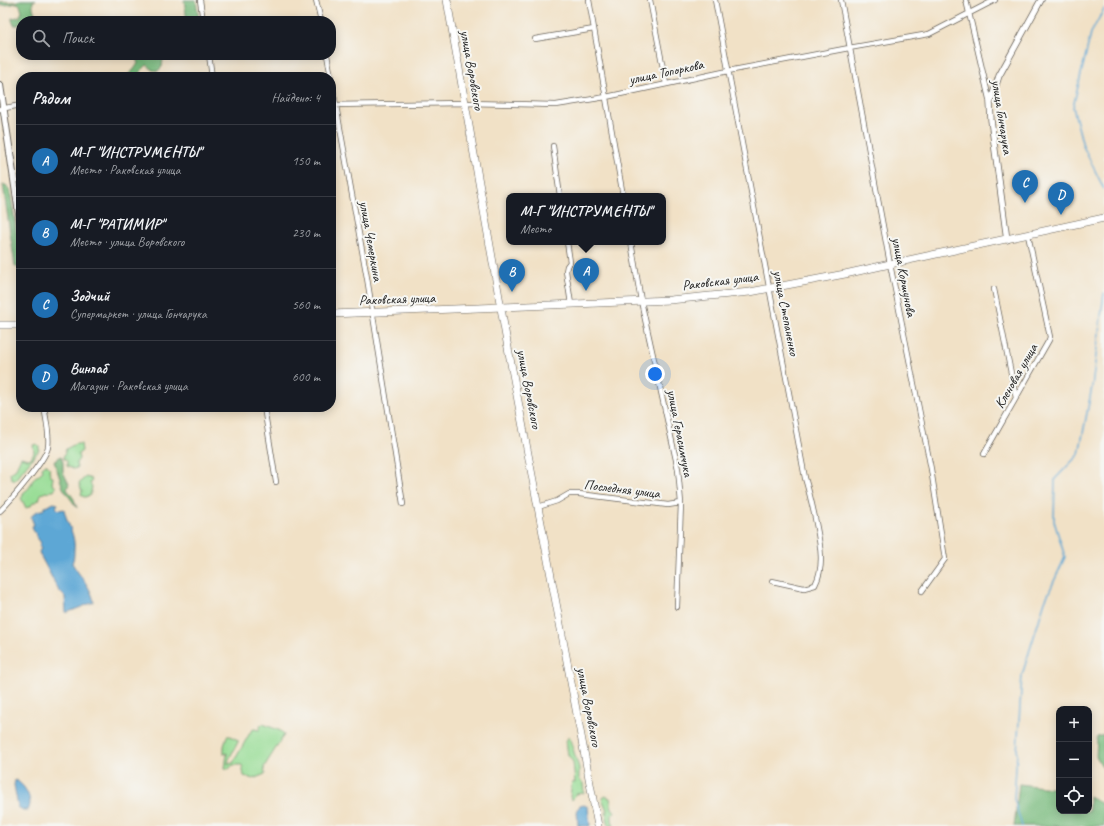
<!DOCTYPE html>
<html lang="ru">
<meta charset="utf-8">
<style>
:root{--surface:#171b24;--page:#242831;--text:#f1f3f6;--muted:#9ea1a6;--line:#363941;--accent:#1f6fb2}
body{margin:0;font-family:Caveat,sans-serif;background:var(--page);color:var(--text)}
.controls{position:absolute;right:12px;bottom:12px;display:grid;overflow:hidden;border-radius:8px;box-shadow:0 2px 10px #0003}
.controls button{width:36px;height:36px;display:grid;place-items:center;padding:0;border:0;border-bottom:1px solid var(--line);background:var(--surface);color:var(--text);font:20px sans-serif}
.you{position:absolute;left:655px;top:374px;width:14px;height:14px;margin:-10px;border:3px solid #fff;border-radius:50%;background:#1a73e8;box-shadow:0 0 0 6px #1a73e833}
.badge{display:grid;place-items:center;width:26px;height:26px;border-radius:50%;background:var(--accent);color:#fff;font-size:13px;font-weight:700}
.pin{position:absolute;translate:-50% -33px;filter:drop-shadow(0 1px 2px #0008)}
.pin::after{content:'';position:absolute;top:21px;width:14px;height:12px;background:inherit;clip-path:polygon(0 0,100% 0,50% 100%)}
.popup{position:absolute;left:506px;top:193px;width:160px;height:52px;box-sizing:border-box;display:grid;place-content:center;border-radius:8px;background:var(--surface);filter:drop-shadow(0 1px 3px #0005);font-size:13px;white-space:nowrap;color:var(--muted)}
.popup b{font-size:15px;color:var(--text)}
.popup::after{content:'';position:absolute;left:50%;top:100%;margin-left:-8px;border:8px solid transparent;border-top-color:var(--surface)}
.list{margin:0;padding:0;list-style:none}
h2{display:flex;justify-content:space-between;align-items:center;height:52px;margin:0;padding:0 16px;font-size:17px}
h2 small{font-size:13px;font-weight:400;color:var(--muted)}
.list li{display:grid;grid-template-columns:26px 1fr auto;gap:12px;align-items:center;box-sizing:border-box;height:72px;padding:0 16px;border-top:1px solid var(--line)}
.list b{display:block;font-size:15px;white-space:nowrap}
.list p{margin:0;font-size:13px;white-space:nowrap;color:var(--muted)}
.list em{font-size:13px;font-style:normal;color:var(--muted)}
.icon{flex:none;width:22px;height:22px;fill:none;stroke:currentColor;stroke-width:2;stroke-linecap:round;stroke-linejoin:round}
.map{position:relative;flex:none;width:1104px;height:826px;overflow:hidden}
.search{position:absolute;background:var(--surface);box-shadow:0 2px 10px #0003;left:16px;top:16px;width:320px;height:44px;display:flex;align-items:center;gap:10px;box-sizing:border-box;padding:0 14px;border-radius:16px;color:var(--muted);font-size:15px}
.panel{position:absolute;background:var(--surface);box-shadow:0 2px 10px #0003;left:16px;top:72px;width:320px;height:340px;border-radius:16px}
.map>svg:first-child{display:block}
</style>
<div class="map">
<svg width="1104" height="826" viewBox="0 0 1104 826">
<rect width="100%" height="100%" fill="#f6f6f2"/>
<filter id="ink" filterUnits="userSpaceOnUse"><feTurbulence type="fractalNoise" baseFrequency=".025" numOctaves="2"/><feDisplacementMap in="SourceGraphic" scale="8" xChannelSelector="R" yChannelSelector="G"/><feConvolveMatrix kernelMatrix="1 2 1 2 8 2 1 2 1" color-interpolation-filters="sRGB"/></filter>
<filter id="wash" filterUnits="userSpaceOnUse"><feTurbulence type="fractalNoise" baseFrequency=".012" numOctaves="4" result="noise"/><feDisplacementMap in="SourceGraphic" scale="16" xChannelSelector="R" yChannelSelector="G"/><feGaussianBlur stdDeviation="0.9" result="paint"/><feColorMatrix in="noise" values="0 0 0 0 0 0 0 0 0 0 0 0 0 0 0 0 0 1.4 0 .05"/><feComposite in="paint" operator="in"/></filter>
<g filter="url(#wash)">
<rect width="100%" height="100%" fill="#f1e1c6"/>
<!-- green -->
<path fill="#99dd96" stroke="#5a7c59" d="M37 444 39 446V450L14 481 11 478 10 473 15 470 21 457 28 459 31 458 34 452 33 445Z
M75 444H81L82 451 78 454 79 459 76 463 77 468 73 469 67 466V461L63 458 66 449Z
M46 464 50 468 49 469 50 476 53 477 52 484 56 487 54 491H50L49 493 46 492 41 494 39 500 33 503 31 506 26 508 21 498 23 496V493L29 488 34 478 43 471 42 467Z
M86 477 91 479 92 481 90 483 92 487 90 496 84 497 81 495 82 491 79 484 83 479Z
M263 724 281 731 284 735 264 767 265 774 253 779 244 776 242 765H233L229 769 225 768 227 754V753L224 754V746L227 736H230L238 740V742L229 759 228 764 233 763 251 731 254 729 259 730 261 725Z
M569 736 579 768V779L583 783 584 793 576 794 572 800 570 797 572 782 575 783 573 762 568 755 566 741Z
M605 796 610 798 612 808 615 812 612 815V820L614 826H609L606 813 607 810 602 799Z"/>
<!-- forest -->
<path fill="#7abc7f" stroke="#4b6c4e" d="M21 0H36L33 1C32 7 34 14 39 18L38 21 29 19 27 21H21L19 25H14L12 20V18L19 17 22 12 20 5 18 3 0 6V2H14Z
M184 0H196L199 21H187Z
M132 55H167L163 59 162 67 158 71 152 70 149 66 147 65 135 77H122C129 76 135 69 138 63L136 59 133 58Z
M3 185H6L10 191 21 258V263L17 268 15 266Z
M59 457H61L63 462V472L69 484 67 489 74 499 77 508 63 488 54 461 57 460Z
M1104 735V770L1096 756 1097 737Z
M1019 784 1059 789V811H1089V796L1104 805V826H1014Z"/>
<!-- water -->
<path fill="#5da7d5" stroke="#3c6278" d="M54 503 58 504 56 507 59 510 64 509C67 525 76 534 74 551 74 556 74 558 72 563 80 577 91 586 94 602L66 613 65 597 59 591 40 555 39 552 41 548 39 545 41 543 36 536 37 535 33 530 32 526 34 525 31 517C35 512 38 510 43 510L45 507Z
M15 780C25 784 34 801 28 810H23L18 807 14 785Z
M584 805 588 807 590 826H578L577 809 580 806Z"/>
<g fill="none" stroke-linecap="round" stroke-linejoin="round">
<!-- stream -->
<path stroke="#5da7d5" stroke-width="1.5" d="M1104 9 1091 33 1073 107 1083 146 1104 189
M1022 826 1014 799 1022 675 1045 601 1065 557 1054 521 1055 479 1079 454 1092 387 1104 293"/>
</g>
</g>
<g filter="url(#ink)">
<g fill="none" stroke-linecap="round" stroke-linejoin="round">
<!-- minor casing -->
<g stroke="#676158" stroke-width="6">
<path id="minor" d="M200 0 203 21
M316 0 321 21
M589 0 623 196
M650 0 666 84
M715 0 805 478C809 491 812 504 815 518 819 540 826 564 815 585L804 588 772 581
M841 0 890 264 931 469 945 559 922 591
M966 0 990 103
M535 39 594 29
M209 55 212 77
M327 55 331 77
M331 78 367 278 403 504
M331 105 465 103 556 105 606 97 728 71 849 48 929 34 995 0
M0 109 21 105
M553 146 560 196
M567 242 570 262 567 266 566 271 571 304
M631 242 641 301 678 469 681 503 677 607
M994 289 1016 398
M264 407 276 482
M984 454 1049 340 1050 337 1028 235
M538 507 557 501 569 494H579L668 505 681 503
M0 511C11 500 45 461 48 447 50 435 46 419 44 407"/>
</g>
<!-- tertiary casing -->
<g stroke="#676158" stroke-width="7">
<path id="tertiary" d="M1007 240 991 120 990 103 999 76 1041 0"/>
</g>
<!-- secondary casing -->
<g stroke="#676158" stroke-width="8">
<path id="secondary" d="M0 85 21 227"/>
</g>
<!-- primary casing -->
<g stroke="#676158" stroke-width="8">
<path id="primary" d="M447 0 506 337 598 826
M331 314 670 300 750 292 845 274 890 264 1104 218
M0 325H21"/>
</g>
<!-- minor -->
<use href="#minor" stroke="#fff" stroke-width="4.5"/>
<!-- tertiary -->
<use href="#tertiary" stroke="#fff" stroke-width="5.5"/>
<!-- secondary -->
<use href="#secondary" stroke="#fff" stroke-width="6"/>
<!-- primary -->
<use href="#primary" stroke="#fff" stroke-width="7"/>
</g>
</g>
<g text-anchor="middle" dominant-baseline="central" stroke-width="4" stroke-linejoin="round" paint-order="stroke">
<!-- street labels -->
<g font-size="14" fill="#1c1c1c" stroke="#f6f6f2">
<text transform="translate(472 70) rotate(80)">улица Воровского</text>
<text transform="translate(666 72) rotate(-12)">улица Топоркова</text>
<text transform="translate(1002 117) rotate(81)">улица Гончарука</text>
<text transform="translate(371 241) rotate(80)">улица Чемеркина</text>
<text transform="translate(904 277) rotate(79)">улица Коршунова</text>
<text transform="translate(720 281) rotate(-7)">Раковская улица</text>
<text transform="translate(397 299) rotate(-2)">Раковская улица</text>
<text transform="translate(786 313) rotate(79)">улица Степаненко</text>
<text transform="translate(1016 376) rotate(-60)">Кленовая улица</text>
<text transform="translate(529 389) rotate(79)">улица Воровского</text>
<text transform="translate(680 433) rotate(79)">улица Герасимчука</text>
<text transform="translate(622 489) rotate(7)">Последняя улица</text>
<text transform="translate(589 707) rotate(79)">улица Воровского</text>
</g>
</g>
</svg>
<div class="controls">
<button>+</button>
<button>−</button>
<button><svg class="icon" aria-label="locate" viewBox="0 0 24 24"><circle cx="12" cy="12" r="6"/><path d="M12 2v4M12 18v4M2 12h4M18 12h4"/></svg></button>
</div>
<div class="you"></div>
<div class="pin badge" style="left:586px;top:291px">A</div>
<div class="popup"><b>М-Г &quot;ИНСТРУМЕНТЫ&quot;</b>Место</div>
<div class="pin badge" style="left:512px;top:292px">B</div>
<div class="pin badge" style="left:1025px;top:203px">C</div>
<div class="pin badge" style="left:1061px;top:215px">D</div>
<div class="search"><svg class="icon" aria-label="search" viewBox="0 0 24 24"><circle cx="10" cy="10" r="6"/><path d="M15 15l6 6"/></svg>Поиск</div>
<section class="panel">
<h2>Рядом<small>Найдено: 4</small></h2>
<ul class="list">
<li><span class="badge">A</span><div><b>М-Г &quot;ИНСТРУМЕНТЫ&quot;</b><p>Место · Раковская улица</p></div><em>150 m</em></li>
<li><span class="badge">B</span><div><b>М-Г &quot;РАТИМИР&quot;</b><p>Место · улица Воровского</p></div><em>230 m</em></li>
<li><span class="badge">C</span><div><b>Зодчий</b><p>Супермаркет · улица Гончарука</p></div><em>560 m</em></li>
<li><span class="badge">D</span><div><b>Винлаб</b><p>Магазин · Раковская улица</p></div><em>600 m</em></li>
</ul>
</section>
</div>
